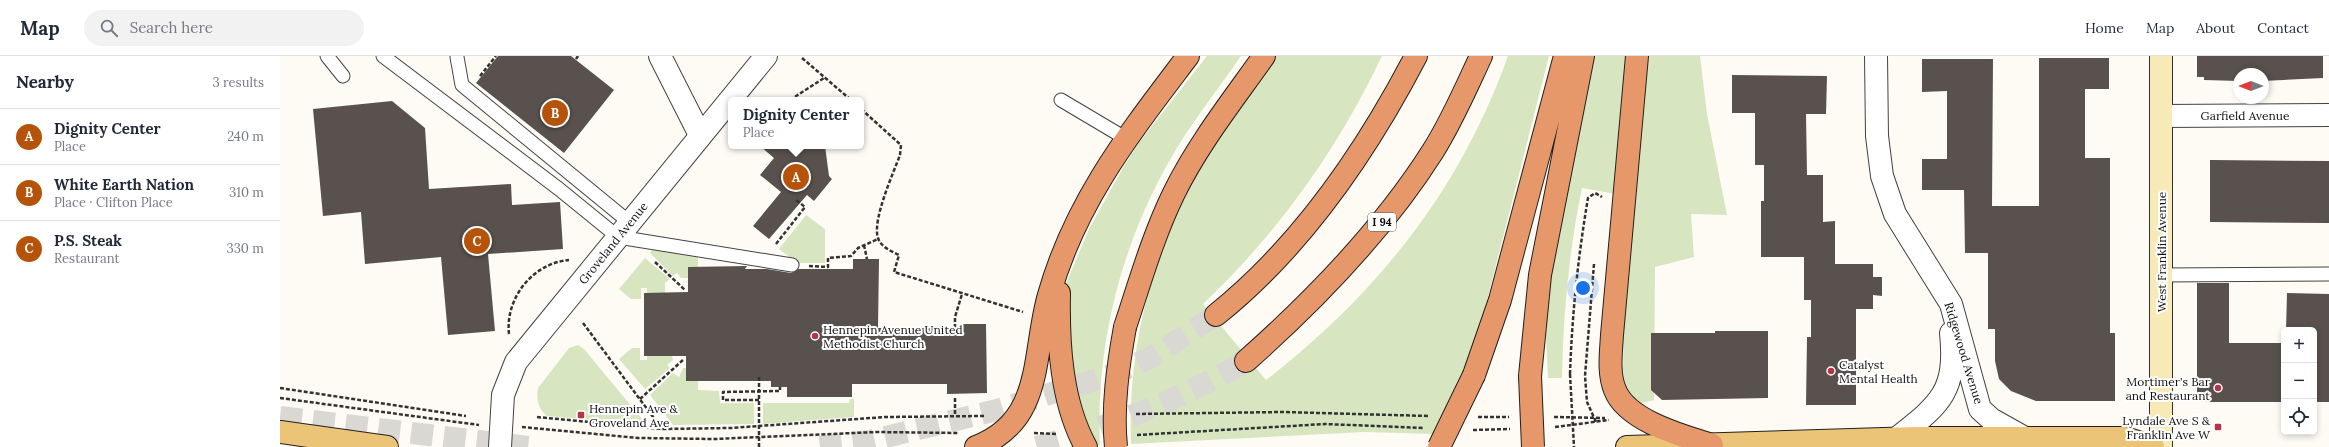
<!DOCTYPE html>
<meta charset="utf-8">
<style>
:root{--surface:#fff;--page:#f2f2f3;--text:#1f2937;--muted:#747a83;--line:#e0e1e3;--accent:#b45309}
body{margin:0;font-family:Lora,serif;background:var(--page);color:var(--text)}
.controls{position:absolute;right:12px;bottom:12px;display:grid;overflow:hidden;border-radius:6px;box-shadow:0 2px 6px #0003}
.controls button{width:36px;height:36px;display:grid;place-items:center;padding:0;border:0;border-bottom:1px solid var(--line);background:var(--surface);color:var(--text);font:20px sans-serif}
.compass{position:absolute;left:1953px;top:12px;width:36px;height:36px;border-radius:50%;background:var(--surface);box-shadow:0 2px 6px #0003;rotate:270deg}
.you{position:absolute;left:1303px;top:232px;width:14px;height:14px;margin:-10px;border:3px solid #fff;border-radius:50%;background:#1a73e8;box-shadow:0 0 0 6px #1a73e833}
.badge{display:grid;place-items:center;width:26px;height:26px;border-radius:50%;background:var(--accent);color:#fff;font-size:13px;font-weight:700}
.pin{position:absolute;translate:-50% -50%;border:2px solid #fff;box-shadow:0 1px 4px #0006}
.popup{position:absolute;left:448px;top:41px;width:136px;height:52px;box-sizing:border-box;display:grid;place-content:center;border-radius:6px;background:var(--surface);filter:drop-shadow(0 1px 3px #0005);font-size:13px;white-space:nowrap;color:var(--muted)}
.popup b{font-size:15px;color:var(--text)}
.popup::after{content:'';position:absolute;left:50%;top:100%;margin-left:-8px;border:8px solid transparent;border-top-color:var(--surface)}
.list{margin:0;padding:0;list-style:none}
h2{display:flex;justify-content:space-between;align-items:center;height:52px;margin:0;padding:0 16px;font-size:17px}
h2 small{font-size:13px;font-weight:400;color:var(--muted)}
.list li{display:grid;grid-template-columns:26px 1fr auto;gap:12px;align-items:center;box-sizing:border-box;height:56px;padding:0 16px;border-top:1px solid var(--line)}
.list b{display:block;font-size:15px;white-space:nowrap}
.list p{margin:0;font-size:13px;white-space:nowrap;color:var(--muted)}
.list em{font-size:13px;font-style:normal;color:var(--muted)}
.icon{flex:none;width:22px;height:22px;fill:none;stroke:currentColor;stroke-width:2;stroke-linecap:round;stroke-linejoin:round}
.map{position:relative;flex:none;width:2049px;height:391px;overflow:hidden}
header{display:flex;align-items:center;gap:24px;box-sizing:border-box;height:56px;padding:0 20px;background:var(--surface);border-bottom:1px solid var(--line)}
header strong{font-size:19px}
nav{display:flex;gap:22px;margin-inline-start:auto;font-size:14px}
.search{width:280px;height:36px;background:var(--page);display:flex;align-items:center;gap:10px;box-sizing:border-box;padding:0 14px;border-radius:22px;color:var(--muted);font-size:15px}
main{display:flex}
aside{flex:1;background:var(--surface)}
.map>svg:first-child{display:block}
</style>
<header>
<strong>Map</strong>
<div class="search"><svg class="icon" aria-label="search" viewBox="0 0 24 24"><circle cx="10" cy="10" r="6"/><path d="M15 15l6 6"/></svg>Search here</div>
<nav><a>Home</a><a>Map</a><a>About</a><a>Contact</a></nav>
</header>
<main>
<aside>
<h2>Nearby<small>3 results</small></h2>
<ul class="list">
<li><span class="badge">A</span><div><b>Dignity Center</b><p>Place</p></div><em>240 m</em></li>
<li><span class="badge">B</span><div><b>White Earth Nation</b><p>Place · Clifton Place</p></div><em>310 m</em></li>
<li><span class="badge">C</span><div><b>P.S. Steak</b><p>Restaurant</p></div><em>330 m</em></li>
</ul>
</aside>
<div class="map">
<svg width="2049" height="391" viewBox="0 0 2049 391">
<rect width="100%" height="100%" fill="#fefbf5"/>
<!-- green -->
<path fill="#d7e6c0" d="M927 0H961C943 26 923 52 905 79 846 171 815 279 820 389H813L793 327 785 230 809 173 844 110 860 85Z
M993 0H1102C1058 93 998 177 923 248L986 324C1098 237 1180 134 1228 0H1269L1199 276 1183 320 1156 378 1084 376 851 388C847 270 882 169 944 70 960 46 977 23 993 0Z
M1312 0H1347L1335 138 1302 132C1289 195 1283 258 1282 322H1268L1266 281 1269 226Z
M1368 0H1420L1427 58 1447 159 1411 158 1414 201 1375 211 1374 344 1358 348 1346 334 1343 313 1344 270Z
M526 159 545 173V207H517L499 193Z
M372 194 418 198V211H408V222H401L397 217 393 220 370 197Z
M365 202 390 223 385 227V237H367V232H361V243H351L339 233Z
M298 289 304 293 362 363 361 366 358 368 267 360C258 353 256 342 258 332L289 292Z
M352 292H360V304H367V300H392L393 304 387 309 390 312 365 333 339 303Z
M403 312H406V325H418V334L439 335 440 347H474V368L393 369 370 339 393 317 399 321Z
M570 343H574V361L483 368V347H569Z"/>
<!-- building -->
<path fill="#58514e" d="M218 0H291L334 34 284 97 196 27Z
M1917 0H2043V22L1983 25V18H1959V25L1924 24V21H1917Z
M1759 2H1829V33H1805V102H1830V277H1835V345H1756L1731 335 1719 323 1715 305V273H1708V197H1685L1684 134H1642V103H1667V35L1642 36V3H1713L1712 150H1759Z
M1452 19 1547 20 1546 58H1526L1527 119H1543V166L1555 165V208H1593V221H1602V240L1593 239V253H1576V349H1526L1527 281H1531V244H1524V201H1481V145H1484V109H1475V57H1452Z
M112 45 145 72 149 133 231 128 232 149 280 146 283 193 208 198 215 275 168 279 161 201 85 208 81 156 43 160 33 53Z
M480 90H545L549 120 552 123 534 145 527 139 489 183 473 170 501 136 480 119 494 102Z
M1930 104 2049 105V167L1930 166Z
M573 203H599L598 272H680V268H706L707 337 667 338V328H572V341H507V331H491V325H406V300H364V237L408 236V211L467 210 465 213H487L511 217 519 213H573Z
M1917 227H1949V287H2004V346H1917Z
M2007 237 2049 238V346H2034V274H2006Z
M1435 275H1488V342L1382 344 1371 334V277H1435Z"/>
<g fill="none" stroke-linecap="round" stroke-linejoin="round">
<!-- motorway-tunnel -->
<path stroke="#dad8d3" stroke-width="22" stroke-dasharray="22 11" stroke-linecap="butt" d="M0 361 248 391
M540 391 589 385 717 354 831 319 872 301 936 259
M757 391C832 369 898 345 966 305"/>
<!-- service casing -->
<g stroke="#434343" stroke-width="15">
<path id="service" d="M47 0 63 20
M103 0 279 133 338 181 512 209
M177 1 182 29 349 166
M781 44 845 82
M1881 219 2049 218"/>
</g>
<!-- minor casing -->
<g stroke="#434343" stroke-width="24">
<path id="minor" d="M380 0 420 79
M1596 0 1597 80 1602 120 1615 158 1671 248 1700 353 1711 363 1745 382
M1881 60 2049 59
M1617 382C1660 348 1677 336 1671 277"/>
</g>
<!-- tertiary casing -->
<g stroke="#434343" stroke-width="24">
<path id="tertiary" d="M220 391 223 339 236 306 486 0"/>
</g>
<!-- secondary casing -->
<g stroke="#323232" stroke-width="24">
<path id="secondary" d="M1881 0V391"/>
</g>
<!-- primary casing -->
<g stroke="#212121" stroke-width="24">
<path id="primary" d="M0 376 107 391
M1347 391 1636 382H1845L1873 391"/>
</g>
<!-- motorway casing -->
<g stroke="#212121" stroke-width="24">
<path id="motorway" d="M1357 0 1332 279C1331 297 1328 317 1335 334 1347 365 1403 380 1432 389
M779 237C778 287 781 346 806 391
M936 259C1021 191 1086 96 1136 0
M845 271C860 226 873 180 894 137 918 88 953 44 984 0
M966 305C1036 243 1103 174 1153 95 1172 65 1186 32 1201 0
M1194 319 1220 244 1285 0
M1250 320 1260 219 1303 0
M696 391C765 365 752 297 769 239 796 144 850 77 908 0"/>
</g>
<!-- path -->
<path stroke="#323232" stroke-width="2.5" stroke-dasharray="4 2" stroke-linecap="butt" d="M522 2 571 44
M296 3 298 0
M200 20 216 0
M510 44 544 22
M581 53 621 89 620 99C613 118 592 164 598 182 601 191 611 195 619 199L614 216 743 256
M496 188 525 151 515 143
M584 189 587 203
M375 206 405 234
M1314 208 1305 320 1307 346 1316 366
M529 210 548 211V202L571 200 578 192 598 183
M303 267 382 373
M675 272V261L682 238
M229 278C225 242 253 207 289 204
M1290 318C1292 259 1298 201 1308 142L1315 137 1322 141
M479 321V391
M0 332 186 360
M0 342 199 369
M675 342V360
M360 343 404 303
M479 344H443V336L500 335V331
M856 358 1003 356 1149 360
M257 361 382 373 451 372 605 361 704 360
M1198 361H1229
M1274 361 1325 362
M242 371 358 382 435 383 597 376 679 377
M1275 371 1329 364
M1193 374 1230 373
M754 377 776 378
M857 379 1045 368 1144 372"/>
<!-- service -->
<use href="#service" stroke="#fff" stroke-width="13"/>
<!-- minor -->
<use href="#minor" stroke="#fff" stroke-width="22"/>
<!-- tertiary -->
<use href="#tertiary" stroke="#fff" stroke-width="22"/>
<!-- secondary -->
<use href="#secondary" stroke="#f7eab6" stroke-width="22"/>
<!-- primary -->
<use href="#primary" stroke="#ebc478" stroke-width="22"/>
<!-- motorway -->
<use href="#motorway" stroke="#e6986b" stroke-width="22"/>
<!-- motorway-bridge casing -->
<g stroke="#212121" stroke-width="24" stroke-linecap="butt">
<path id="motorway-bridge" d="M1250 320 1253 391
M836 391C832 351 838 310 845 271
M1159 391 1194 319"/>
</g>
<!-- path-bridge -->
<path stroke="#323232" stroke-width="2.5" stroke-dasharray="4 2" stroke-linecap="butt" d="M1290 318 1294 391"/>
<!-- motorway-bridge -->
<use href="#motorway-bridge" stroke="#e6986b" stroke-width="22"/>
</g>
<!-- markers -->
<g fill="#b33547" stroke="#fff" stroke-width="1.5">
<circle cx="535" cy="280" r="4"/>
<circle cx="1551" cy="315" r="4"/>
<circle cx="1938" cy="332" r="4"/>
<rect x="297" y="355" width="8" height="8" rx="2"/>
<rect x="1934" y="367" width="8" height="8" rx="2"/>
</g>
<g text-anchor="middle" dominant-baseline="central" stroke-width="4" stroke-linejoin="round" paint-order="stroke">
<!-- shield labels -->
<rect fill="#fff" stroke="#585858" stroke-width="1" x="1088" y="157" width="28" height="18" rx="3"/>
<g font-size="11" font-weight="bold" fill="#101010">
<text x="1102" y="166">I 94</text>
</g>
<!-- street labels -->
<g font-size="12" fill="#101010" stroke="#fff">
<text x="1965" y="59">Garfield Avenue</text>
<text transform="translate(333 187) rotate(-51)">Groveland Avenue</text>
<text transform="translate(1881 196) rotate(-90)">West Franklin Avenue</text>
<text transform="translate(1684 297) rotate(73)">Ridgewood Avenue</text>
</g>
<!-- poi labels -->
<g font-size="12" fill="#101010" stroke="#fff" text-anchor="start">
<text x="543" y="273">Hennepin Avenue United<tspan x="543" dy="14">Methodist Church</tspan></text>
<text x="1559" y="308">Catalyst<tspan x="1559" dy="14">Mental Health</tspan></text>
<text x="1930" y="325" text-anchor="end">Mortimer's Bar<tspan x="1930" dy="14">and Restaurant</tspan></text>
<text x="309" y="352">Hennepin Ave &amp;<tspan x="309" dy="14">Groveland Ave</tspan></text>
<text x="1930" y="364" text-anchor="end">Lyndale Ave S &amp;<tspan x="1930" dy="14">Franklin Ave W</tspan></text>
</g>
</g>
</svg>
<div class="controls">
<button>+</button>
<button>−</button>
<button><svg class="icon" aria-label="locate" viewBox="0 0 24 24"><circle cx="12" cy="12" r="6"/><path d="M12 2v4M12 18v4M2 12h4M18 12h4"/></svg></button>
</div>
<svg class="compass" viewBox="-18 -18 36 36"><path d="M0-13l5 13h-10z" fill="#e53935"/><path d="M0 13l5-13h-10z" fill="#747a83"/></svg>
<div class="you"></div>
<div class="pin badge" style="left:516px;top:121px">A</div>
<div class="popup"><b>Dignity Center</b>Place</div>
<div class="pin badge" style="left:275px;top:57px">B</div>
<div class="pin badge" style="left:197px;top:185px">C</div>
</div>
</main>
